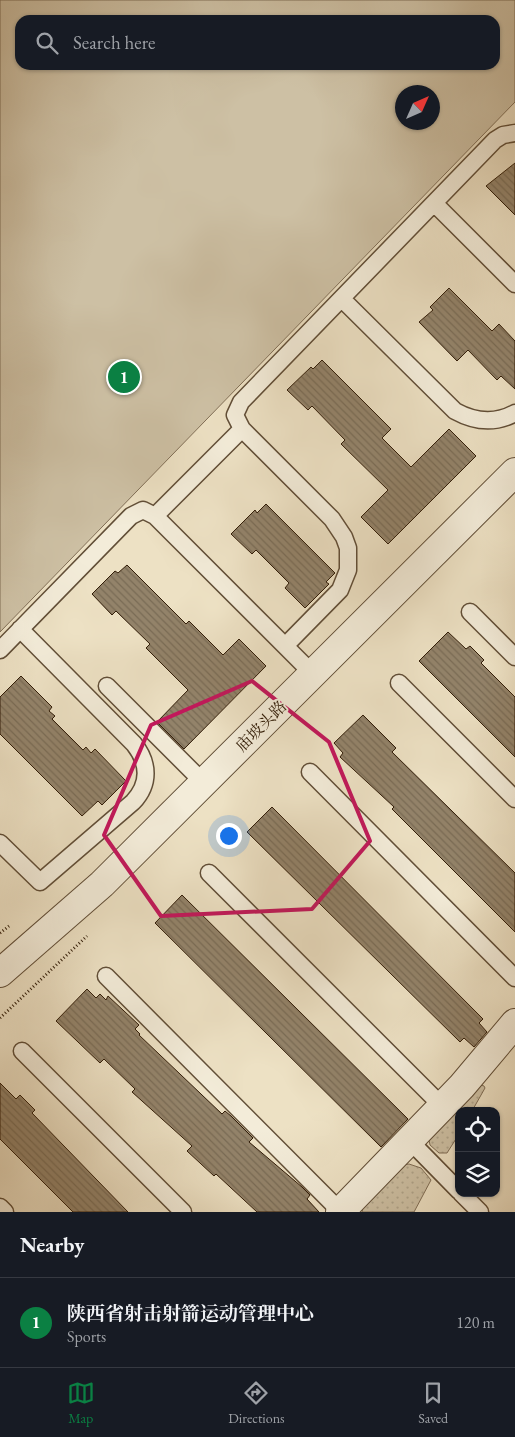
<!DOCTYPE html>
<meta charset="utf-8">
<style>
:root{--surface:#171b24;--page:#20242c;--text:#f1f3f6;--muted:#9ea1a6;--line:#363941;--accent:#0b8043}
body{margin:0;font-family:"EB Garamond","Noto Serif SC",serif;background:var(--page);color:var(--text)}
.controls{position:absolute;right:15px;bottom:15px;display:grid;overflow:hidden;border-radius:10px;box-shadow:0 1px 4px #0004}
.controls button{width:45px;height:45px;display:grid;place-items:center;padding:0;border:0;border-bottom:1px solid var(--line);background:var(--surface);color:var(--text);font:25px sans-serif}
.compass{position:absolute;left:395px;top:85px;width:45px;height:45px;border-radius:50%;background:var(--surface);box-shadow:0 1px 4px #0004;rotate:45deg}
.you{position:absolute;left:228px;top:835px;width:18px;height:18px;margin:-12px;border:4px solid #fff;border-radius:50%;background:#1a73e8;box-shadow:0 0 0 8px #1a73e833}
.badge{display:grid;place-items:center;width:32px;height:32px;border-radius:50%;background:var(--accent);color:#fff;font-size:16px;font-weight:700}
.pin{position:absolute;translate:-50% -50%;border:2px solid #fff;box-shadow:0 1px 5px #0006}
.list{margin:0;padding:0;list-style:none}
h2{display:flex;justify-content:space-between;align-items:center;height:65px;margin:0;padding:0 20px;font-size:21px}
h2 small{font-size:16px;font-weight:400;color:var(--muted)}
.list li{display:grid;grid-template-columns:32px 1fr auto;gap:15px;align-items:center;box-sizing:border-box;height:90px;padding:0 20px;border-top:1px solid var(--line)}
.list b{display:block;font-size:19px;white-space:nowrap}
.list p{margin:0;font-size:16px;white-space:nowrap;color:var(--muted)}
.list em{font-size:16px;font-style:normal;color:var(--muted)}
.icon{flex:none;width:28px;height:28px;fill:none;stroke:currentColor;stroke-width:2;stroke-linecap:round;stroke-linejoin:round}
.map{position:relative;flex:none;width:515px;height:1212px;overflow:hidden}
.search{position:absolute;background:var(--surface);box-shadow:0 1px 4px #0004;left:15px;right:15px;top:15px;height:55px;display:flex;align-items:center;gap:12px;box-sizing:border-box;padding:0 18px;border-radius:15px;color:var(--muted);font-size:19px}
.sheet{height:155px;background:var(--surface)}
nav{display:flex;justify-content:space-around;align-items:center;box-sizing:border-box;height:70px;border-top:1px solid var(--line);background:var(--surface);font-size:14px;color:var(--muted)}
nav a{display:grid;justify-items:center;gap:2px}
nav .on{color:var(--accent)}
.map>svg:first-child{display:block}
</style>
<div class="map">
<svg width="515" height="1212" viewBox="0 0 515 1212">
<defs>
<pattern id="park-dots" width="8" height="8" patternUnits="userSpaceOnUse" patternTransform="scale(1.25)"><rect width="8" height="8" fill="#cdc0a4"/><path d="M2 2h.1M6 6h.1" fill="none" stroke="#b0a58c" stroke-width="1.8" stroke-linecap="round"/></pattern>
<pattern id="building-back-hatch" width="6" height="6" patternUnits="userSpaceOnUse" patternTransform="scale(1.25)"><rect width="6" height="6" fill="#93836a"/><path d="M-1 5l2 2M0 0l6 6M5-1l2 2" fill="none" stroke="#796b55"/></pattern>
</defs>
<rect width="100%" height="100%" fill="#ede1c4"/>
<filter id="stains"><feTurbulence type="fractalNoise" baseFrequency=".004" numOctaves="4"/><feColorMatrix values="0 0 0 0 .2 0 0 0 0 .09 0 0 0 0 .02 0 0 0 .5 -.17"/></filter>
<radialGradient id="worn" r=".72"><stop offset=".6" stop-color="#630" stop-opacity="0"/><stop offset="1" stop-color="#630" stop-opacity=".3"/></radialGradient>
<!-- park -->
<path fill="url(#park-dots)" stroke="#806e56" d="M479 1084 484 1086 485 1088 472 1111H459V1134L447 1153H439L430 1145 429 1140Z
M409 1164 421 1168 431 1180 414 1212H362L363 1207 403 1165Z"/>
<!-- pitch -->
<path fill="#cdc0a4" stroke="#806e56" fill-rule="evenodd" d="M0 0H515V102L0 632ZM20 20H495V65H20ZM402 92H432V122H402Z"/>
<!-- building -->
<path fill="url(#building-back-hatch)" stroke="#321d08" d="M515 163V215L486 186Z
M449 288 492 331 499 324 515 341V389L501 376 497 380 468 350 457 361 419 322 433 310 430 307Z
M322 360 391 429 382 438 411 467 449 429 476 456 388 544 361 517 388 490 341 444 345 440 312 406 308 410 287 390 311 367 313 369Z
M266 504 335 573 326 582 329 584 305 608 285 588 289 583 256 550 252 554 231 534 255 510 257 513Z
M127 565 186 624 189 621 223 655 239 639 266 666 184 749 157 722 188 690 146 648 150 644 116 611 112 615 92 594 115 571 118 573Z
M448 632 466 649 470 646 484 660 481 663 515 697V757L419 661Z
M21 676 52 707 49 711 55 716 52 719 83 750 86 747 91 753 95 749 126 781 102 805 98 801 82 816 0 734V697Z
M363 715 396 748 392 752 515 873V932L392 809 394 807 340 757 343 753 334 743Z
M272 807 483 1019 479 1023 487 1032 474 1047 464 1038 460 1042 247 832Z
M182 895 408 1119 381 1147 155 923Z
M87 989 96 998 100 994 106 1000 108 996 139 1025 135 1029 140 1034 139 1035 222 1114 225 1111 231 1116 253 1138 249 1142 302 1187 310 1195 307 1199 319 1212H257L216 1174 214 1176 187 1151 192 1146 132 1092 135 1089 104 1059 100 1063 56 1021Z
M0 1083 16 1099 20 1095 35 1110 32 1113 128 1212H73L0 1139Z"/>
<g fill="none" stroke-linecap="round" stroke-linejoin="round">
<!-- service casing -->
<g stroke="#614e37" stroke-width="19">
<path id="service" d="M434 203 515 284
M342 299 455 411C475 422 495 424 515 413
M242 429 332 519 344 537 348 548V570L340 590 285 646
M155 516 313 674
M470 612 515 657
M0 650 131 516 143 510 155 516 242 429 235 415 241 402 495 140 503 135 515 133
M399 683 515 799
M107 686 204 783
M310 772 515 978
M0 843 40 882 133 802C150 784 149 763 134 744L20 629
M209 873 442 1106
M106 976 341 1212
M22 1051 183 1212
M409 1140 459 1191
M461 1193 480 1212
M0 1207 5 1212"/>
</g>
<!-- minor casing -->
<g stroke="#614e37" stroke-width="30">
<path id="minor" d="M340 1212 462 1086 515 1023"/>
</g>
<!-- tertiary casing -->
<g stroke="#614e37" stroke-width="30">
<path id="tertiary" d="M0 973 102 884 515 472"/>
</g>
<!-- path -->
<path stroke="#321d08" stroke-width="3" stroke-dasharray="1 2.5" stroke-linecap="butt" d="M0 933 9 926
M0 1018 87 936"/>
<!-- service -->
<use href="#service" stroke="#f3ecd9" stroke-width="16"/>
<!-- minor -->
<use href="#minor" stroke="#f3ecd9" stroke-width="28"/>
<!-- tertiary -->
<use href="#tertiary" stroke="#f3ecd9" stroke-width="28"/>
</g>
<!-- marked area -->
<path fill="none" stroke="#c2185b" stroke-width="4" stroke-linejoin="round" d="M252 681 329 742 370 841 312 909 161 916 104 835 151 725Z"/>
<g text-anchor="middle" dominant-baseline="central" stroke-width="4" stroke-linejoin="round" paint-order="stroke">
<!-- street labels -->
<g font-size="16" fill="#321d08" stroke="#f3ecd9">
<text transform="translate(261 726) rotate(-45)">庙坡头路</text>
</g>
</g>
<rect width="100%" height="100%" filter="url(#stains)"/>
<rect width="100%" height="100%" fill="url(#worn)"/>
</svg>
<div class="controls">
<button><svg class="icon" aria-label="locate" viewBox="0 0 24 24"><circle cx="12" cy="12" r="6"/><path d="M12 2v4M12 18v4M2 12h4M18 12h4"/></svg></button>
<button><svg class="icon" aria-label="layers" viewBox="0 0 24 24"><path d="M12 4l9 5-9 5-9-5zM3 14l9 5 9-5"/></svg></button>
</div>
<svg class="compass" viewBox="-18 -18 36 36"><path d="M0-13l5 13h-10z" fill="#e53935"/><path d="M0 13l5-13h-10z" fill="#9ea1a6"/></svg>
<div class="you"></div>
<div class="pin badge" style="left:124px;top:377px">1</div>
<div class="search"><svg class="icon" aria-label="search" viewBox="0 0 24 24"><circle cx="10" cy="10" r="6"/><path d="M15 15l6 6"/></svg>Search here</div>
</div>
<section class="sheet">
<h2>Nearby<small></small></h2>
<ul class="list">
<li><span class="badge">1</span><div><b>陕西省射击射箭运动管理中心</b><p>Sports</p></div><em>120 m</em></li>
</ul>
</section>
<nav>
<a class="on"><svg class="icon" aria-label="map" viewBox="0 0 24 24"><path d="M3 6l6-2 6 2 6-2v14l-6 2-6-2-6 2zM9 4v14M15 6v14"/></svg>Map</a>
<a><svg class="icon" aria-label="directions" viewBox="0 0 24 24"><path d="M12 3l9 9-9 9-9-9zM9 14v-3h6M13 9l2 2-2 2"/></svg>Directions</a>
<a><svg class="icon" aria-label="saved" viewBox="0 0 24 24"><path d="M7 4h10v16l-5-4-5 4z"/></svg>Saved</a>
</nav>
